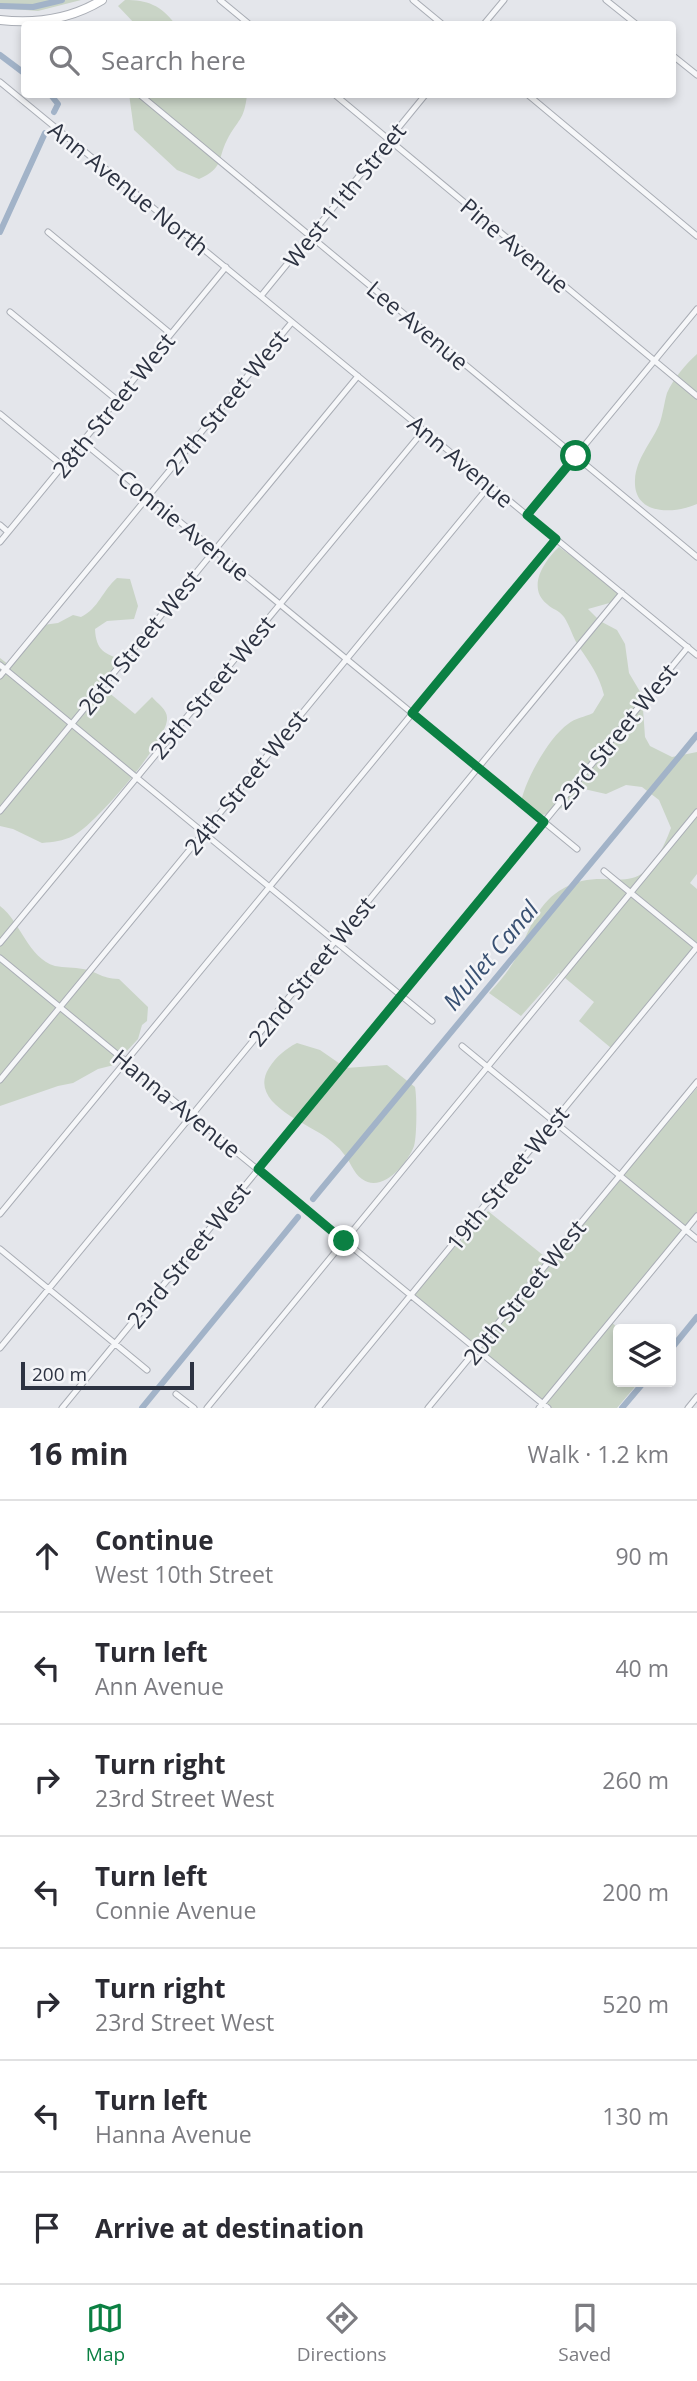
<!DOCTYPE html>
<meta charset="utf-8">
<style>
:root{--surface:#fff;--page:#f7f7f7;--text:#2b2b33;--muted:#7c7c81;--line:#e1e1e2;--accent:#0b8043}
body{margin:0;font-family:"Open Sans",sans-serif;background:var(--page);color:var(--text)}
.controls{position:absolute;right:21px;bottom:21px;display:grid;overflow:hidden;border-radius:7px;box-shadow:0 4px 10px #0003}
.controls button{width:63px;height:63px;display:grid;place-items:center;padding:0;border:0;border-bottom:2px solid var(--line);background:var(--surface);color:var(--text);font:35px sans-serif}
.scale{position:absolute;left:21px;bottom:18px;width:173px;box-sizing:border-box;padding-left:7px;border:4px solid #2d3342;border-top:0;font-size:19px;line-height:24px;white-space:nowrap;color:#2d3342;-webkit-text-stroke:5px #f4f5f8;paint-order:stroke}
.stop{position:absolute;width:21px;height:21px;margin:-16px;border:5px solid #0b8043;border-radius:50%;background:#fff}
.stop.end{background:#0b8043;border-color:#fff;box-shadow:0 2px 7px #0008}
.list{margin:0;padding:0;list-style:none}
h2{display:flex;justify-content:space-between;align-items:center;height:91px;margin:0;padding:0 28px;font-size:30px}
h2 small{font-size:23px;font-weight:400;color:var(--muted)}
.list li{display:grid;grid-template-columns:46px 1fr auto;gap:21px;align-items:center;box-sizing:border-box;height:112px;padding:0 28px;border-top:2px solid var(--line)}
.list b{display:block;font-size:26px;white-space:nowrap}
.list p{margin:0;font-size:23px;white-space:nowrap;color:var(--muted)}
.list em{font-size:23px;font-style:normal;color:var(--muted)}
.icon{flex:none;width:38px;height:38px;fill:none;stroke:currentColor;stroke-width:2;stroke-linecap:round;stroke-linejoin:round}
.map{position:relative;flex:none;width:697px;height:1408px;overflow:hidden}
.search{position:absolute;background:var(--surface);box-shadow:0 4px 10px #0003;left:21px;right:21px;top:21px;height:77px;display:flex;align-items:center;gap:18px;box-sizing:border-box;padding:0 24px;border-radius:7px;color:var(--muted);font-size:26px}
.sheet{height:875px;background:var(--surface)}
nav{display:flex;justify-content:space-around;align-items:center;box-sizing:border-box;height:98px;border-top:2px solid var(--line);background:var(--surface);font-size:19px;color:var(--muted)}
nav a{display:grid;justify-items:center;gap:4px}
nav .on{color:var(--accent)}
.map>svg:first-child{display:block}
</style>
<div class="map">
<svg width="697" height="1408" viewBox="0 0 697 1408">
<rect width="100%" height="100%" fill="#e4e6eb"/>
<!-- green -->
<path fill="#c9d4c6" d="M0 0H81L38 11 0 8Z
M125 0C147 0 161 5 175 24H135L118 6Z
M129 94 247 95C244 121 238 119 227 140 217 160 224 168 199 179L177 170 134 130Z
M697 354V504C675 514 633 516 635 480 636 459 651 443 659 425 663 415 664 403 667 393 673 379 686 364 697 354Z
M559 547 624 594 613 602 588 609 600 621 617 630 625 644 629 673 642 695 645 737 650 746 672 757 697 752V874L690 883 697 889V944L611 1048 579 1021 594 1002 559 973 521 1016 489 993C500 981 511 968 518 954 529 931 536 906 559 891 611 858 639 914 671 828L659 800 642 787 626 785 606 794 584 789C560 809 551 824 520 808 522 785 548 738 568 724 575 718 585 717 593 713L604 695C599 675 590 663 579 647 573 638 570 626 564 617 558 609 553 610 547 604 526 587 545 560 559 547Z
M117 578 130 579 138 606 134 619 107 621 95 629C96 651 105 654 123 660L102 687 135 714 152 697C158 704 168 710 167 719 167 741 95 825 73 836 63 841 53 842 42 843L13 829 0 826V658L9 665 43 625 58 623 73 615 81 617C99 608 102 591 117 578Z
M0 906C21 922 28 958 55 966 64 968 74 967 83 969 99 972 99 978 119 979L148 1007 147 1021 142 1025 138 1039 114 1065 98 1069 73 1083 58 1086 0 1106Z
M297 1043 320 1050 346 1068 387 1065 415 1087C417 1097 417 1137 414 1146 408 1163 382 1194 362 1179 353 1173 350 1160 343 1153 339 1147 333 1143 327 1138 308 1123 247 1103 269 1068 276 1057 285 1049 297 1043Z
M697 1088V1218L610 1321 619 1329 618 1382H639L617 1408H550L412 1294 488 1211 549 1260Z"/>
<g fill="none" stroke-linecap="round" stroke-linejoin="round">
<!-- canal -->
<path stroke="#a2b3c8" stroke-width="6" d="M0 6 33 7 62 0
M0 55 24 73
M50 94 58 104 54 112
M0 232 45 133
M313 1199 697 735
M671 1349 697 1317
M142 1408 298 1217
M622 1408 644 1382"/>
<!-- street casing -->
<g stroke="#a9adb5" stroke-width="7">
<path id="street" d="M220 0 249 24
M413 0 442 24
M606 0 636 24
M484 24 504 0
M672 55 697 75
M0 82 697 655
M139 94 697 557
M334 94 697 396
M527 94 697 236
M48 232 171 334
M261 296 426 94
M10 312 117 400
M0 414 63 466
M83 442 577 849
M527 515 697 309
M0 525 8 532
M0 542 226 267
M0 665 432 1021
M0 676 292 322
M0 811 358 376
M0 943 424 430
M0 958 548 1408
M462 1046 697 1239
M0 1080 490 485
M0 1214 556 539
M0 1249 147 1370
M0 1348 622 593
M176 1394 194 1408
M62 1408 688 647
M207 1408 697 812
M318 1408 697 947 604 871
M428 1408 697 1082
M539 1408 697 1216
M688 1408 697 1397"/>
</g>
<!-- secondary casing -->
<g stroke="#a9adb5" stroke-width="10">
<path id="secondary" d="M0 20C36 24 71 19 102 0"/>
</g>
<!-- street -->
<use href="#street" stroke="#f6f7f9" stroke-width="5"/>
<!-- secondary -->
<use href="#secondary" stroke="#fff" stroke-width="8"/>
</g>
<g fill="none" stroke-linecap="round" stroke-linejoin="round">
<!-- route -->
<path stroke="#0b8043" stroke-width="9" d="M344 1241 258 1169 544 822 412 713 556 539 527 515 576 456"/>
</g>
<g text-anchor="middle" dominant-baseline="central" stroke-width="5" stroke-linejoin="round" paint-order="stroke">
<!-- street labels -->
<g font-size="23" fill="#2d3342" stroke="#f4f5f8">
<text transform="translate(129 188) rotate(39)">Ann Avenue North</text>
<text transform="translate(344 195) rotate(-51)">West 11th Street</text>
<text transform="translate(515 245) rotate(40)">Pine Avenue</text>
<text transform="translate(418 325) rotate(40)">Lee Avenue</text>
<text transform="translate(226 402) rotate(-51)">27th Street West</text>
<text transform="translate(113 405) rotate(-51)">28th Street West</text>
<text transform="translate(461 461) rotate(40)">Ann Avenue</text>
<text transform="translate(184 525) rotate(39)">Connie Avenue</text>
<text transform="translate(139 642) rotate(-51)">26th Street West</text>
<text transform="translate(212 687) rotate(-50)">25th Street West</text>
<text transform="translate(615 736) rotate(-51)">23rd Street West</text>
<text transform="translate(245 782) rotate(-51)">24th Street West</text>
<text transform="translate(311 971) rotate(-51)">22nd Street West</text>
<text transform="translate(177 1103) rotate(39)">Hanna Avenue</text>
<text transform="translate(507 1178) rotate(-51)">19th Street West</text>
<text transform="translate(188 1255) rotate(-51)">23rd Street West</text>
<text transform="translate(524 1292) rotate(-51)">20th Street West</text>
</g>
<!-- water labels -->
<g font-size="24" font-style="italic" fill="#395173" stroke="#f4f5f8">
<text transform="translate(490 955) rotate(-50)">Mullet Canal</text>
</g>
</g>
</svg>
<div class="controls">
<button><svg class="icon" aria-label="layers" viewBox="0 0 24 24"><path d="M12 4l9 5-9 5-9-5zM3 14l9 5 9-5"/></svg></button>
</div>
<div class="scale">200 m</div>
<div class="stop" style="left:576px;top:456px"></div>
<div class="stop end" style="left:344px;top:1241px"></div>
<div class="search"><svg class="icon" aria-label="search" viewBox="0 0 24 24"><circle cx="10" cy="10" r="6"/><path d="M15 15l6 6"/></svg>Search here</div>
</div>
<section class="sheet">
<h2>16 min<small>Walk · 1.2 km</small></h2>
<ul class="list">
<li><svg class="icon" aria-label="ahead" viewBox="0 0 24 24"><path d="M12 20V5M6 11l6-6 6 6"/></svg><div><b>Continue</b><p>West 10th Street</p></div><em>90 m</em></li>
<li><svg class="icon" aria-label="left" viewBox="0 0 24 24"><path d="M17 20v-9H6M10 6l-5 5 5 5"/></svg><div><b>Turn left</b><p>Ann Avenue</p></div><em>40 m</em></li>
<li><svg class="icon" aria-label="right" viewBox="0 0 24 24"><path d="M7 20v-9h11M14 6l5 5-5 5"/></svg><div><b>Turn right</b><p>23rd Street West</p></div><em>260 m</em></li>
<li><svg class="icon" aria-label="left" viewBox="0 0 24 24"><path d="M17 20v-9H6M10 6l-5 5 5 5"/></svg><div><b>Turn left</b><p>Connie Avenue</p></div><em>200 m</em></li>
<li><svg class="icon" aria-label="right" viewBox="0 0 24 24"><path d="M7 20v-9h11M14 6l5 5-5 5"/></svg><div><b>Turn right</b><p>23rd Street West</p></div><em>520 m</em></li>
<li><svg class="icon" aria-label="left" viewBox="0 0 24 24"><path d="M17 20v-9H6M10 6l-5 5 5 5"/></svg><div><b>Turn left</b><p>Hanna Avenue</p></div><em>130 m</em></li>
<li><svg class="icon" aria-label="arrive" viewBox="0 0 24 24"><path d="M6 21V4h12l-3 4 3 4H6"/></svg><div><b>Arrive at destination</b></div></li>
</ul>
</section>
<nav>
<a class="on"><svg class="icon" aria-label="map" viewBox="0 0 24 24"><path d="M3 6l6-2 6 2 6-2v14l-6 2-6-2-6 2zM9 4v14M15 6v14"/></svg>Map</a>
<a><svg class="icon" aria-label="directions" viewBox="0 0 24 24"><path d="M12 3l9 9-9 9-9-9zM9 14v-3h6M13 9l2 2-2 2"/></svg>Directions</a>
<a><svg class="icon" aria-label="saved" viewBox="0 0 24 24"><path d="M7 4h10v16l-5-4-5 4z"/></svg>Saved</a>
</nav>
